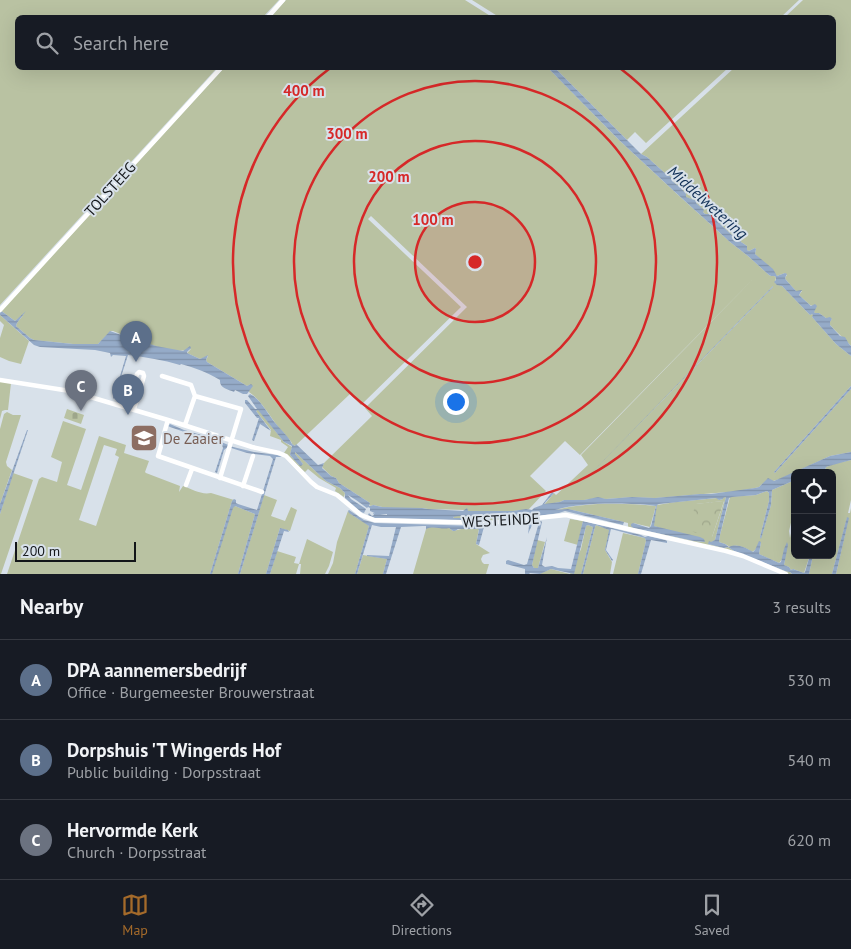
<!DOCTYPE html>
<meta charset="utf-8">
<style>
:root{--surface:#171b24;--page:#20242c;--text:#f1f3f6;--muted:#9ea1a6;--line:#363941;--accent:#a46a2a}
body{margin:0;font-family:"PT Sans",sans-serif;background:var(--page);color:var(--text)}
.controls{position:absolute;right:15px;bottom:15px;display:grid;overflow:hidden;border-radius:8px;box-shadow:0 5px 20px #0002}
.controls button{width:45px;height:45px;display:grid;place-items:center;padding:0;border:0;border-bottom:1px solid var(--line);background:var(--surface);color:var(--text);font:25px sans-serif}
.scale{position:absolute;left:15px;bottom:12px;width:121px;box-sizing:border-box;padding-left:5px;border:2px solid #131619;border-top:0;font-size:14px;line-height:18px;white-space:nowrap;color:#131619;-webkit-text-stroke:4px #d8e1ea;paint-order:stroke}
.you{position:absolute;left:455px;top:401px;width:18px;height:18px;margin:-12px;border:4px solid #fff;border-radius:50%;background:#1a73e8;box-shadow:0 0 0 8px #1a73e833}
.badge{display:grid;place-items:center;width:32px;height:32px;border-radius:50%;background:var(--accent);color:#fff;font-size:16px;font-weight:700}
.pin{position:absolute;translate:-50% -41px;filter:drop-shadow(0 1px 2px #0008)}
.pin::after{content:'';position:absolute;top:26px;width:18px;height:15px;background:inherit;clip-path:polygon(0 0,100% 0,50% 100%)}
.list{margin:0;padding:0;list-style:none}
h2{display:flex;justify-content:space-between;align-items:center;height:65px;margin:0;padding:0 20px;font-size:21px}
h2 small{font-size:16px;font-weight:400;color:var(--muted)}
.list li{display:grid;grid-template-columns:32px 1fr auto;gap:15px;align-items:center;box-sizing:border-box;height:80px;padding:0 20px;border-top:1px solid var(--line)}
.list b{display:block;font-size:19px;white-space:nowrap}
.list p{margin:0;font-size:16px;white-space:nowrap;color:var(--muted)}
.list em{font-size:16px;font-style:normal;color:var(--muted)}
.icon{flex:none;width:28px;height:28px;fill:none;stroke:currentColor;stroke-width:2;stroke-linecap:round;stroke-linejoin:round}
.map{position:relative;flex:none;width:851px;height:574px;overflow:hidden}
.search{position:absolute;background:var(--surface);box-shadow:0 5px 20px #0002;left:15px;right:15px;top:15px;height:55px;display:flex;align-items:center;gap:12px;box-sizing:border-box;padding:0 18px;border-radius:8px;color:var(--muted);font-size:19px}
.sheet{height:305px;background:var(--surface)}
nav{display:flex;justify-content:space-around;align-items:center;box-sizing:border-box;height:70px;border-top:1px solid var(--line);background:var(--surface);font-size:14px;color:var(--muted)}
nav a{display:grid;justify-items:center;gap:2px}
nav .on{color:var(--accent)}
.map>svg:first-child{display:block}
</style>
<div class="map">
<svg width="851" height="574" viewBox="0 0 851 574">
<defs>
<pattern id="forest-crowns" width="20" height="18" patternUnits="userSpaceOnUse" patternTransform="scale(1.25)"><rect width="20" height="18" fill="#b9c2a2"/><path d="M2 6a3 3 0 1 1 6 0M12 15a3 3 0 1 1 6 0" fill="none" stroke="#9ea68b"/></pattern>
<pattern id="cemetery-stones" width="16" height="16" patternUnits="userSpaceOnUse" patternTransform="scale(1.25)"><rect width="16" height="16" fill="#b9c2a2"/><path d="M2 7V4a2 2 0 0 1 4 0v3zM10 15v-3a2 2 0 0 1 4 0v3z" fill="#9ea68b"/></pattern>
<pattern id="water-rules" width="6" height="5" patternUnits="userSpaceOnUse" patternTransform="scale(1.25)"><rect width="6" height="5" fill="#95abc8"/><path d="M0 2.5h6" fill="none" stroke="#8092ab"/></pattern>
</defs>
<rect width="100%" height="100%" fill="#d8e1ea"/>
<!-- green -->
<path fill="#b9c2a2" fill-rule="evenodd" d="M0 0H279L263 17 18 18V68H217L0 305Z
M286 0H465L492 17 270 18Z
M472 0H799L780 18 499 17Z
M803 0H851V346C844 338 837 333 830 325V322L832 319 826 318 819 313 815 314 814 312 813 306 810 305 799 295 802 291H796L786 280 785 278 787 275 785 273 777 276 755 254 756 249 755 248 749 251 747 250V246L741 242 740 240 742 237H734L720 224 719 217 715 218 709 214H705L703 212V210L693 200 686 197V194C681 188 673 183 670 176L667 175 647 157 641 154 734 68H834V18L785 17Z
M224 68H548L619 140 677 194 730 242 748 256 769 275 771 276H774L776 277 775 283 782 286 809 314 810 315 812 314 814 315 812 317 836 344 851 356V386L774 472 775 473 851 389V452L830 456 780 479 762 484 759 487 755 488 740 491 655 498 632 497 606 499 598 498 584 500H564L560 502 544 505 554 493 556 495 588 465 581 455 760 272 580 455 565 441 530 476 546 491 529 509 513 511H468L465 510 428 509 422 508H387L373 505 371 506 369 505 370 503 339 483 336 478 331 476 322 467 324 463 372 416 365 408 467 307 371 216 368 219 461 307 361 405 350 394 295 446 292 444C291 439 286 438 285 434 272 422 264 402 249 392L251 384 247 386 207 362 206 360 208 356 200 359 187 353 191 349C176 354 158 347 143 342V341H138L113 331H111L98 344H73L34 340 30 338 16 326 17 323 24 314 15 321 0 310 15 296ZM773 286V287L629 435Z
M555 68H728L646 143 635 132 627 140Z
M0 315 29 341 21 364 9 361 0 357V338L4 325 0 321Z
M0 381 11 383 8 410H5L2 411 0 419Z
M258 409 284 442 292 447 290 455 299 465 303 464 294 453 295 452 326 481 340 488 345 493 344 497 335 491 336 488 319 478 308 469 305 472 284 453 288 447 281 442V440L270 436 271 430 256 411Z
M7 412 13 415H21L6 462 7 466 12 470 0 504V429L4 414Z
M63 421 86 429 67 485 81 490 99 436 126 445 124 453 149 461 145 472 146 473 180 486 179 492 183 486C192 489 201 495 211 493L234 500 232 501 210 574H7L39 479 42 477 57 482 62 462 51 457ZM104 445 117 449 115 455 119 457 96 526 79 520Z
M851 460V500L848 513H850L851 508V574H836L846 530 847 518 832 574H809L813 555H832V473H824L826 467 837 463Z
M13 473 33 480 1 574H0V514Z
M795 480V506L789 531 790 538 795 514V555H810L804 573 793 569 791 570 789 567 784 565 785 559H782L780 562 779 563 761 555 759 554 761 542 755 550 752 552C745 547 738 544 730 547L725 544 719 542 720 535 730 497 756 495 767 491 769 493V501L760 537 761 538 771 505 772 490Z
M264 495 277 500 271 516 285 521 291 507 297 510 290 531 280 528 266 574H240Z
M726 497 715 540 708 544 724 548 728 547 734 551 785 571 790 572 792 574H787L757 561 628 527V523L568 509 555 510C587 502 623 503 656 506L650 527 633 523 637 529 694 541 704 542 654 526H653L657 505 676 502 717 498 719 500 723 499 719 498ZM724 501V502L712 537 696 504Z
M233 503 235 506 255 514 238 574H211Z
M348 511C354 518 363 520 369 526L355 574H328L333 563 337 542Z
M524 514 522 518 490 521V518H454L453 517 454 516 463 515 471 517Z
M570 519 583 521 578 545 564 541Z
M588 525 593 527 581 574H539L551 569 570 574 581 549 586 526Z
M596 525 610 530 605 550 612 562 610 574H583L595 527Z
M429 527 449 528 453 531C462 528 470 528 479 529L476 544 490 553 483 555 481 559 482 562 484 564H489L486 574H413L426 529Z
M623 533 645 538 646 541 638 574H613Z
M307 539 333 552 329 566 325 574H300L301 564H299Z
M537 540 545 542 538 568 536 569 534 568 532 565Z
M277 551 296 557 294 563 299 564 296 574H270Z
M363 555 387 559 383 574H357Z"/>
<!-- forest -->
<path fill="url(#forest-crowns)" d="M723 501H724L712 537 690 531 695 504Z"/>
<!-- cemetery -->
<path fill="url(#cemetery-stones)" d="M67 409 84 415 81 424 64 418Z"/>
<!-- water -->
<path fill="url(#water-rules)" d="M548 68H555L641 154 647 157 667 175C671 176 671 177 672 181L681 188 686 194V197L697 201 696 203 704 210 703 212 705 214H709L715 218 718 217 720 224 734 237 738 238 741 235 742 236 740 240 741 242 747 246V250L749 251 755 248 756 249 755 254 773 269 777 276 785 273 787 274 785 278 786 280 796 291 802 290 799 295 811 306 815 304 817 306 814 312 815 313H819L826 318 830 317 832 319 830 322V325L840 336 845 337 849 344 851 346V356L836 344 812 317 813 315 812 314 810 315 809 314 782 286 777 285 774 282 776 280V277L774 276H771L769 275 748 256 730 242 675 192 619 140Z
M773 286V287L568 497Z
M0 310 15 321 26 311 17 323 16 326 30 338 34 340 73 344H98L110 331 138 341 143 339 144 342 156 346 183 351 190 346 191 348 187 352V353L200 359 208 355 206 360 207 362 247 386 251 384 253 386 247 394H243L235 390 234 392C228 389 219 388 220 380 207 372 195 368 181 364L180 365C163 360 146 357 128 355L114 399 113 398 116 385 118 383 126 356 113 355 111 357 110 353 95 350 40 347 34 345 0 315Z
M851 386V389L775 473 774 472Z
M250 394C261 399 268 415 277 425 282 431 289 437 292 444L295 446 296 444 318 465 324 463 322 468 331 476 336 478 339 483 370 503 369 506H371L373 505 382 507 422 508 428 509 463 511 467 508 468 511H513L526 509 532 510 534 508 542 505 552 492 554 493 544 504 560 502 564 500H584L598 497 606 499 632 497 655 498 700 494H711L755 488 759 487 768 478 774 481 830 456 851 452V460L829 466 826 467 824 473H821L822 470 820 469 812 473H795V480L772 490 771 505 761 539 760 537 769 501V493L767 491 756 495 732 497 729 498 720 535 719 542 725 544 729 547C737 543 746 548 753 552L755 550 759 541 761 542 759 554 779 563 781 562 784 549 787 542 788 545 784 565 789 567 791 570 793 569 804 573 805 572 810 555H813L809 574H792L790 572 785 571 734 551 728 547 724 548 708 544 709 541 711 542 715 540 726 497 723 498V499L719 500 716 498 659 504 657 505 654 526 700 537 704 539 705 542 694 541 633 528 631 526V524L633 523 649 528 651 526 656 506 649 505C620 503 583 502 555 510L568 509 624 522 623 525 565 511 559 513 532 517 533 514 494 515C481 520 466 514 453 517L454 518H490V519L489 521 375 518 368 515 369 513 372 516 374 515 373 513 387 515V514H377L370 511V508L368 507 367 508 356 500 348 495 351 499 366 509 364 513 361 512 345 498V493L340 488 326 481 295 452V454L303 464 301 466 299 465 290 455 292 446 284 442 258 410 256 411 271 431 260 424 254 441 252 440 259 418H257L245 403V400H247L255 409H257L248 396Z
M170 424 184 430 212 438 233 447 254 452 277 455 282 457H276L240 574H238L255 514 235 506 233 508 212 574H210L232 501 234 499 236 500V503L238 504 257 510 273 459 270 456 247 453 228 447 224 450 217 473 215 472 223 448 222 445 170 427 168 426Z
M27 430H28L0 514V504Z
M349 510 364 520 375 523 478 526H483L484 527 479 545 476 544 479 530 478 529H458L455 531H453L449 528C441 530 434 525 426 529V526H423L401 527 386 574H383L387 559 367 556V555L389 556 396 527H381L372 525 357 574H355L369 526 349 513 348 511Z
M847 517 849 518 836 574H832Z
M541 521 542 522 532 565 534 568H538L547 537 542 565 545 567 552 566 558 568 571 569 583 521 641 535 645 537 648 536 665 540 667 541V543L651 540 641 574H638L646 541 645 538 611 529 606 550 613 560 612 561 605 550 609 530 596 525 595 527 583 574H581L593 527 588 525 586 526 574 574 551 569 540 574 530 573 529 574H525V569L506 564V561L508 560 524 565 527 564 538 526 537 524 532 525 528 534 529 526 523 523Z
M280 528 288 530 289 532 284 531 270 574H266Z"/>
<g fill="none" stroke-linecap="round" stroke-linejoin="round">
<!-- minor -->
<path stroke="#fff" stroke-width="4.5" d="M267 18 283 0
M0 310 221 68
M162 376 191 385 195 396 185 425
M0 380 70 391 168 420 252 447 279 453 286 456 311 482 317 487 337 495 361 515 374 520 489 523 566 515 726 551 743 556 786 574
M195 396 241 409 220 478
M126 408 137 374 139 372 143 373 144 376 134 409
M168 420C164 432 162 444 158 456L262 492
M186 485 192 469
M243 486 253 456"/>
</g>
<!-- distance rings -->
<circle cx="475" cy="262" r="60" fill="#d62828" fill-opacity=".12"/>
<g fill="none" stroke="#d62828" stroke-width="2.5">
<circle cx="475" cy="262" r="60"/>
<circle cx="475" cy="262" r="121"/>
<circle cx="475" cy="262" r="181"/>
<path d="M621 69A242 242 0 1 1 329 69"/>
</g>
<!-- icons -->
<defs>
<g id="school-square" transform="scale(1.4375)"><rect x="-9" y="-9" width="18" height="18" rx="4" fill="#8d6e63" stroke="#d8e1ea"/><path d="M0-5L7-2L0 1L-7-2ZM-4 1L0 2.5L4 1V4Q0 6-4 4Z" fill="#fff"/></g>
</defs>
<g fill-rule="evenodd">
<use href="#school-square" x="144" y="438"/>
</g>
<g text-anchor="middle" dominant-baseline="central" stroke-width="4" stroke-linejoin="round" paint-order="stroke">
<!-- street labels -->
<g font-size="15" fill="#131619" stroke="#d8e1ea">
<text transform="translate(110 189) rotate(-48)">TOLSTEEG</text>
<text transform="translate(501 520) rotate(-3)">WESTEINDE</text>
</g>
<!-- education labels -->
<g font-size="15" fill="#785e54" stroke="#d8e1ea" text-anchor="start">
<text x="163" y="438">De Zaaier</text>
</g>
<!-- water labels -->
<g font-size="16" font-style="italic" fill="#102f55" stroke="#d8e1ea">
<text transform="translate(708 202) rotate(42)">Middelwetering</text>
</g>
</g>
<circle cx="475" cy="262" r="8" fill="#d62828" stroke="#d8e1ea" stroke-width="2.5"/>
<g font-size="15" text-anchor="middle" font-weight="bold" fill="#d62828" stroke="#d8e1ea" stroke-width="4" stroke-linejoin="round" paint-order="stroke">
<text x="304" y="96">400 m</text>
<text x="347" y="139">300 m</text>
<text x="389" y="182">200 m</text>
<text x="433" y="225">100 m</text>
</g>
</svg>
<div class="controls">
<button><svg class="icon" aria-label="locate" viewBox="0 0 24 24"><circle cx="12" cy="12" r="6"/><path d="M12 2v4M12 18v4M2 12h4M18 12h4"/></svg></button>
<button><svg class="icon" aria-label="layers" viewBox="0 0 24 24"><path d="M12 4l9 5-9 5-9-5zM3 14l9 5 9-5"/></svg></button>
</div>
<div class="scale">200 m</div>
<div class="you"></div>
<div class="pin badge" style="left:136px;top:362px;background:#5c6f8a">A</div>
<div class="pin badge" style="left:128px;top:415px;background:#5c6f8a">B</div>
<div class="pin badge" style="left:81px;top:411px;background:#6b7280">C</div>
<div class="search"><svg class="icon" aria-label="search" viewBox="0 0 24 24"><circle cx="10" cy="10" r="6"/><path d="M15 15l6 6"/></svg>Search here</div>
</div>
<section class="sheet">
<h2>Nearby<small>3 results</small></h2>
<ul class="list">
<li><span class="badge" style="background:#5c6f8a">A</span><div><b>DPA aannemersbedrijf</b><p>Office · Burgemeester Brouwerstraat</p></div><em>530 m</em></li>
<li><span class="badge" style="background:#5c6f8a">B</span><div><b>Dorpshuis 'T Wingerds Hof</b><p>Public building · Dorpsstraat</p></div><em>540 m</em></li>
<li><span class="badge" style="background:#6b7280">C</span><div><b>Hervormde Kerk</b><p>Church · Dorpsstraat</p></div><em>620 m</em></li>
</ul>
</section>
<nav>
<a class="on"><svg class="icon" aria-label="map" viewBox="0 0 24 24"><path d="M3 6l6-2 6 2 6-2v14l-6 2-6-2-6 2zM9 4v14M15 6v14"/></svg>Map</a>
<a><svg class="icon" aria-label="directions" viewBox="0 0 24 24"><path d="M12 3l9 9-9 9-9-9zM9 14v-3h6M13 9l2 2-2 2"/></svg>Directions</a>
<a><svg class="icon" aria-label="saved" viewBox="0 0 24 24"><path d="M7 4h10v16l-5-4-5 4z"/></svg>Saved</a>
</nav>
